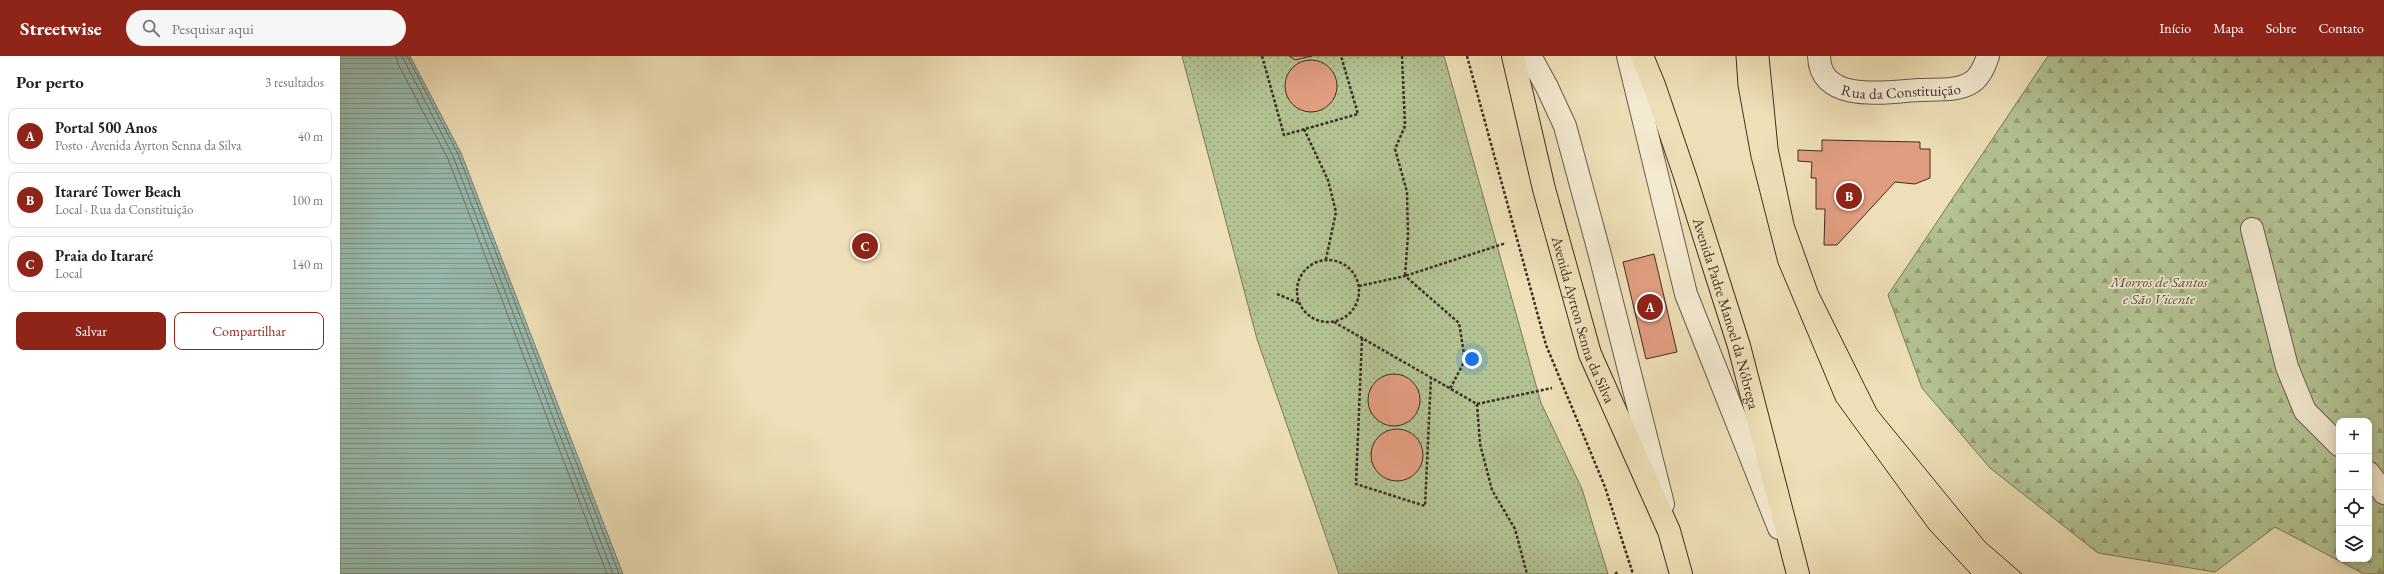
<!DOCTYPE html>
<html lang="pt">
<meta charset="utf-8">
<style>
:root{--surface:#fff;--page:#f6f6f6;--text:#202124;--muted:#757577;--line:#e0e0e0;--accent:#8f2418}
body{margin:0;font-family:"EB Garamond",serif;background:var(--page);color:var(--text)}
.controls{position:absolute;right:12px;bottom:12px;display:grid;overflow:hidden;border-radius:8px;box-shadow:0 2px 10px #0003}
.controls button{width:36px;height:36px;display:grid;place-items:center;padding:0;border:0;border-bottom:1px solid var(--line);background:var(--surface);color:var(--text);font:20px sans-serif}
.you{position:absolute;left:1132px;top:303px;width:14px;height:14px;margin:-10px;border:3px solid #fff;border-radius:50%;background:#1a73e8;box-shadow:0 0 0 6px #1a73e833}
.badge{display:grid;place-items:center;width:26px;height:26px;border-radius:50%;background:var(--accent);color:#fff;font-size:13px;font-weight:700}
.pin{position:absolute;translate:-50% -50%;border:2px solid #fff;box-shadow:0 1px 4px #0006}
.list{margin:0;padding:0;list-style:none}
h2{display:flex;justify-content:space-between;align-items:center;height:52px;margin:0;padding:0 16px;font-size:17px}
h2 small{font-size:13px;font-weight:400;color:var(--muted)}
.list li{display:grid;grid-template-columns:26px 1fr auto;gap:12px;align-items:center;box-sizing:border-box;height:56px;margin:0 8px 8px;padding:0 8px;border:1px solid var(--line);border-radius:8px}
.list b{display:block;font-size:15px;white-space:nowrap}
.list p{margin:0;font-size:13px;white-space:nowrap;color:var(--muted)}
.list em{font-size:13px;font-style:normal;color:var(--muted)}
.actions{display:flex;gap:8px;padding:12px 16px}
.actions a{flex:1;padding:9px 0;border:1px solid var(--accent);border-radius:8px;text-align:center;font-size:14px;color:var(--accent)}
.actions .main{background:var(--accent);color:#fff}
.icon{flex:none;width:22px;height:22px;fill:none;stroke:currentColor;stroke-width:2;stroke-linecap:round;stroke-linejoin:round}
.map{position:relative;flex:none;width:2044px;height:518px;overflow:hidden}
header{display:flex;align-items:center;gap:24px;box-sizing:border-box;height:56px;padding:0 20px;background:var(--accent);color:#fff}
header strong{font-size:19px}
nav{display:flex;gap:22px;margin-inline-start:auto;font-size:14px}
.search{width:280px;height:36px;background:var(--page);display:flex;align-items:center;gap:10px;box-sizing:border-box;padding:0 14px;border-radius:22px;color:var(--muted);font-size:15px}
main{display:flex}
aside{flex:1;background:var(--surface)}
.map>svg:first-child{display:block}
</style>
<header>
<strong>Streetwise</strong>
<div class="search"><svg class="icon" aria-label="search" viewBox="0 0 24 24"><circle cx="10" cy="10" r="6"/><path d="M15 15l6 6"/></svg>Pesquisar aqui</div>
<nav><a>Início</a><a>Mapa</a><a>Sobre</a><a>Contato</a></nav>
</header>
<main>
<aside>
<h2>Por perto<small>3 resultados</small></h2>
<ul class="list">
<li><span class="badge">A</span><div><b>Portal 500 Anos</b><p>Posto · Avenida Ayrton Senna da Silva</p></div><em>40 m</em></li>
<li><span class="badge">B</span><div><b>Itararé Tower Beach</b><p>Local · Rua da Constituição</p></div><em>100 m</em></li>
<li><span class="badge">C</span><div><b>Praia do Itararé</b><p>Local</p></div><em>140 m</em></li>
</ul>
<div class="actions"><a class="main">Salvar</a><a>Compartilhar</a></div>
</aside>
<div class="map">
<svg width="2044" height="518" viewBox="0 0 2044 518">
<defs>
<pattern id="grass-dots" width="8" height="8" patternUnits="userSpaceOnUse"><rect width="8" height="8" fill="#b3c392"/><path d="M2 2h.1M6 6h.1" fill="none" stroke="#939f77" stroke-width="1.8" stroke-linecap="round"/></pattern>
<pattern id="forest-firs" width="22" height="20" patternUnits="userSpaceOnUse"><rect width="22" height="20" fill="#b3c392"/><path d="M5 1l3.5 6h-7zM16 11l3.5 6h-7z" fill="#939f77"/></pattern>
<pattern id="water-rules" width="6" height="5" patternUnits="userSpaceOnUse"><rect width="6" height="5" fill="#99bcaf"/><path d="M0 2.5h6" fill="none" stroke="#7e998e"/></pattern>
</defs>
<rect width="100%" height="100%" fill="#eedfb6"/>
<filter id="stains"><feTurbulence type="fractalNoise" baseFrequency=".005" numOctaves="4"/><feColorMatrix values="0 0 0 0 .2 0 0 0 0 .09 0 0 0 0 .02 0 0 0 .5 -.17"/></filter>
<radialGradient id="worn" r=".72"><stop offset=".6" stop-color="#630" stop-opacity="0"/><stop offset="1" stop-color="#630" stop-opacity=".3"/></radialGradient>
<!-- grass -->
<path fill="url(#grass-dots)" stroke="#79785c" d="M842 0H1104L1201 347 1242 433 1268 518H999L917 283Z"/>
<!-- forest -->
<path fill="url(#forest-firs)" stroke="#79785c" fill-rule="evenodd" d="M1708 0H2044V518H2024L1935 471 1875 516 1758 497 1650 412 1582 332 1548 239ZM1999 365H2029V503H1999Z"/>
<!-- water -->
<path fill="url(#water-rules)" stroke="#758379" d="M0 0H70L121 97 283 518H0Z"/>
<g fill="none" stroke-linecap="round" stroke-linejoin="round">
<!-- shore -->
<path stroke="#6c756b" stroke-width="1" d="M56 0 58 8 108 103 267 518
M62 0 113 100 273 518
M67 0 118 98 279 518"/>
</g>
<!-- building -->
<path fill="#e19d80" stroke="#3f2e27" d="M949 0H972L955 4Z
M945 30a26 26 0 1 1 52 0a26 26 0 1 1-52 0Z
M1482 84 1580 86V93H1590V122L1575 128 1555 126 1497 189H1484L1485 153H1476V122H1471L1472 106 1458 105V94L1482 95Z
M1314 198 1337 296 1306 303 1283 206Z
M1028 344a26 26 0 1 1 52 0a26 26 0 1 1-52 0Z
M1031 399a26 26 0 1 1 52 0a26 26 0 1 1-52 0Z"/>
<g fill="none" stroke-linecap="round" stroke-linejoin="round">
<!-- minor casing -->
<g stroke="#6b5a4b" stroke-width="24">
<g id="minor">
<path d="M1190 0 1207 31 1225 70 1260 199 1323 448"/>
<path d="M1288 0 1346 238 1439 472"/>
<path id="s1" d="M1479 0C1480 48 1546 36 1578 34 1595 33 1618 36 1632 26 1640 21 1645 9 1648 0"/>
<path d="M1912 173 1947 311 1965 355 1999 389"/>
<path d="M2029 417 2044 437"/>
</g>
</g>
<!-- major casing -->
<g stroke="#3f2e27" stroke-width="24">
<g id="major">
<path id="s2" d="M1173 0 1204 133 1250 298 1329 475 1341 518"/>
<path id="s3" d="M1302 0 1314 29 1345 120 1399 290 1458 518"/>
</g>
</g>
<!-- path -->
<path stroke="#3f2e27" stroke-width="2.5" stroke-dasharray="3 2" stroke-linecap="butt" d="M922 0 944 79 1018 58 1001 0
M1062 0 1065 70 1055 93 1067 136 1068 179 1065 220 1166 187
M1127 0 1206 289 1265 431 1293 518
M964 73 988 124 996 156 986 203
M957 235a31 31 0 1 1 62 0a31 31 0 1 1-62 0Z
M1019 230 1065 220 1119 267 1125 304 1110 333
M937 238 959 247
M994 266 1137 348 1212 332
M1022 282 1016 428 1085 450 1091 321
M1137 348 1140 388 1152 434 1175 473 1187 518
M1275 518 1279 515"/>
<!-- minor -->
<use href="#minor" stroke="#f4ead0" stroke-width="22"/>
<!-- major -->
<use href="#major" stroke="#eedfb6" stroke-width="22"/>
<!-- tram -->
<path stroke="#3f2e27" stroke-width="1" d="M1396 0 1398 30 1411 101 1438 207 1496 345 1589 473 1631 518
M1429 0 1438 92 1454 168 1478 235 1537 354 1645 486 1682 518"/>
</g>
<g text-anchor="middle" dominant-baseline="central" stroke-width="3.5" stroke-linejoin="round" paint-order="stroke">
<!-- street labels -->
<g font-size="15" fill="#3f2e27" stroke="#f4ead0">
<text stroke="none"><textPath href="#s1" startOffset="102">Rua da Constituição</textPath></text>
<text stroke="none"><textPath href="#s3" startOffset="271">Avenida Padre Manoel da Nóbrega</textPath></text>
<text stroke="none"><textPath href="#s2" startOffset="273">Avenida Ayrton Senna da Silva</textPath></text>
</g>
<!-- park labels -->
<g font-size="15" font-style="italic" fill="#564c3c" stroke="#f4ead0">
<text x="1819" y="225">Morros de Santos<tspan x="1819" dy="17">e São Vicente</tspan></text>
</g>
</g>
<rect width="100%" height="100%" filter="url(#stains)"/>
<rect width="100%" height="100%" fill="url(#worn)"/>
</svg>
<div class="controls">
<button>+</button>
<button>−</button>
<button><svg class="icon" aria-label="locate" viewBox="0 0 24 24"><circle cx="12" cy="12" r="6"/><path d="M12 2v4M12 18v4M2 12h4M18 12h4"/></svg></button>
<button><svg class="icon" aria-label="layers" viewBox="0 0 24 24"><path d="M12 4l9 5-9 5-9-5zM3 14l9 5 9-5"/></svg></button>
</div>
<div class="you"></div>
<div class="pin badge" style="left:1310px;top:251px">A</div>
<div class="pin badge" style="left:1509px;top:140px">B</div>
<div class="pin badge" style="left:525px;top:190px">C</div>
</div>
</main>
